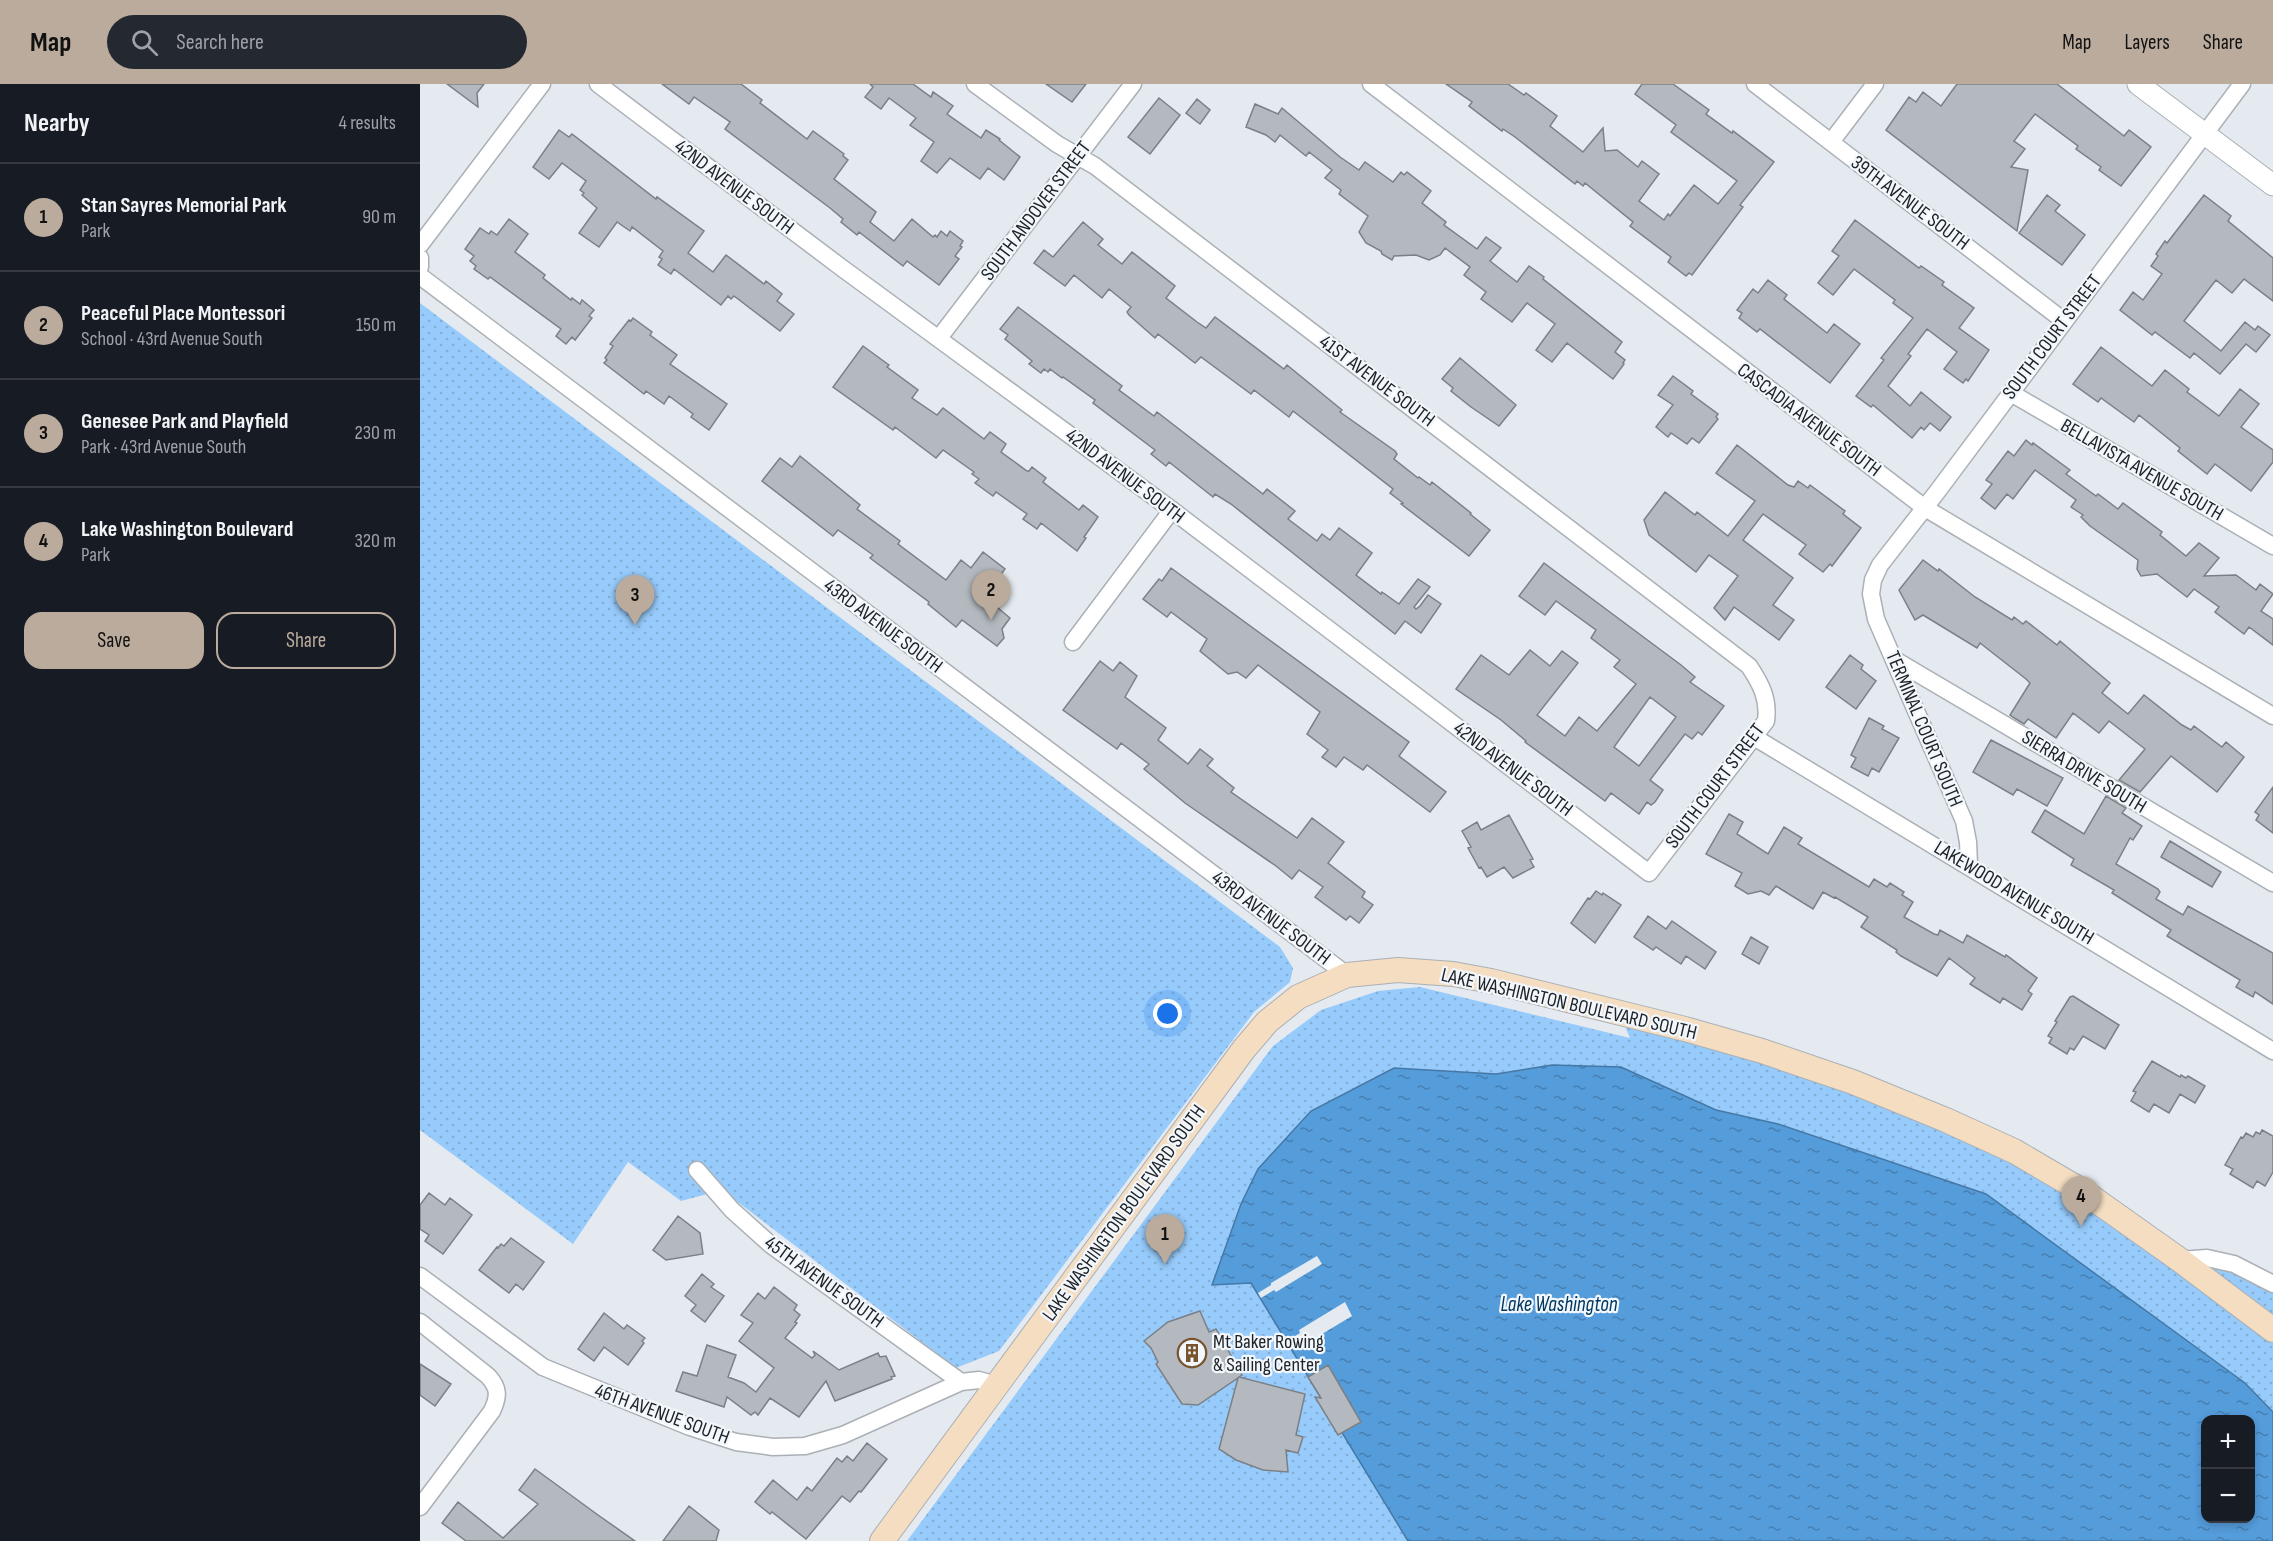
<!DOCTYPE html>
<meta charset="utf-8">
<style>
:root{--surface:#171b24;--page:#242831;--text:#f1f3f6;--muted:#9ea1a6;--line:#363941;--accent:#bbab9c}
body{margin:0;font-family:"Sofia Sans Condensed",sans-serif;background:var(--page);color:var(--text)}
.controls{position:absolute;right:18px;bottom:18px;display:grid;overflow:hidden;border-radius:12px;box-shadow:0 3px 9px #0003}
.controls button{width:54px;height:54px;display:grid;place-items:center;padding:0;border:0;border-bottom:2px solid var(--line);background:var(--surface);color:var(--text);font:30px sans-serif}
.you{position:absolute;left:748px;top:930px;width:21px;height:21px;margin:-15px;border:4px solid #fff;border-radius:50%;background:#1a73e8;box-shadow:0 0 0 9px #1a73e833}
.badge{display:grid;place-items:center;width:39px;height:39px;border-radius:50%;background:var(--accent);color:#111;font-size:20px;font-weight:700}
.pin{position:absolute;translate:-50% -50px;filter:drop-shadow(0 2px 3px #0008)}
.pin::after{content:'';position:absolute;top:32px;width:21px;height:18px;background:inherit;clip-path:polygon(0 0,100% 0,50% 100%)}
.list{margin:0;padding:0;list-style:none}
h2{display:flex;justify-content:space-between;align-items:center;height:78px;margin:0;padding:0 24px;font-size:26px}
h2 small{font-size:20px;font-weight:400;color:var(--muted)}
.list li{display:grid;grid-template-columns:39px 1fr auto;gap:18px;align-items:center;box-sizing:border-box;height:108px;padding:0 24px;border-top:2px solid var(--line)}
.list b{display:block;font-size:22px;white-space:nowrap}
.list p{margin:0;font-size:20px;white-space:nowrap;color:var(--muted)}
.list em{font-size:20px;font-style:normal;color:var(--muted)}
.actions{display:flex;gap:12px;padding:18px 24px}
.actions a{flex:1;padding:14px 0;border:2px solid var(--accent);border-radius:18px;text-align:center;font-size:21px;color:var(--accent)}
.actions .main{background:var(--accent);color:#111}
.icon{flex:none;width:33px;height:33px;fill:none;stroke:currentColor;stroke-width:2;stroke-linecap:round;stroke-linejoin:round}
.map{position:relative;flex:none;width:1853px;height:1457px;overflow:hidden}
header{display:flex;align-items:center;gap:36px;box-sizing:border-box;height:84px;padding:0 30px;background:var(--accent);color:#111}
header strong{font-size:28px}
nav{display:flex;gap:33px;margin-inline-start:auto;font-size:21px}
.search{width:420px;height:54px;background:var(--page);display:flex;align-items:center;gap:15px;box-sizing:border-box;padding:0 21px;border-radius:33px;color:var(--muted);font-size:22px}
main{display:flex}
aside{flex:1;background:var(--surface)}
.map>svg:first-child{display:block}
</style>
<header>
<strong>Map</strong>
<div class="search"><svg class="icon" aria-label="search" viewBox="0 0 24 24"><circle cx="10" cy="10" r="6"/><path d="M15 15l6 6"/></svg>Search here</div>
<nav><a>Map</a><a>Layers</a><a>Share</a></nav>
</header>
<main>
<aside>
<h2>Nearby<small>4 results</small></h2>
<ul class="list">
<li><span class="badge">1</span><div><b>Stan Sayres Memorial Park</b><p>Park</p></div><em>90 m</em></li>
<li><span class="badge">2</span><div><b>Peaceful Place Montessori</b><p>School · 43rd Avenue South</p></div><em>150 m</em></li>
<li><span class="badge">3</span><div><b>Genesee Park and Playfield</b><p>Park · 43rd Avenue South</p></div><em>230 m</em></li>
<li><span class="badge">4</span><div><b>Lake Washington Boulevard</b><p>Park</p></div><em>320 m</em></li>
</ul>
<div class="actions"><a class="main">Save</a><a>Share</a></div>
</aside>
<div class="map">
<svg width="1853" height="1457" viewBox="0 0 1853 1457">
<defs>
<pattern id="park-dots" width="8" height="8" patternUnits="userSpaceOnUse" patternTransform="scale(1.5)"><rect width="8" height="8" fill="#97cbfb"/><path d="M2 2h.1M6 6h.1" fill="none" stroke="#82aed7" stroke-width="1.8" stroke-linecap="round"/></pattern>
<pattern id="water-ripples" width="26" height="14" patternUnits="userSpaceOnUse" patternTransform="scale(1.5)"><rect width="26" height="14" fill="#559cdb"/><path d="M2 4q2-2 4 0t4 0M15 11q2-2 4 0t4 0" fill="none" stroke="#467fb1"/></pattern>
</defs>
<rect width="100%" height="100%" fill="#e4eaf0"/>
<!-- park -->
<path fill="url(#park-dots)" d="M0 219 860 863 873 884 870 898 834 928 579 1267 536 1284 302 1106 261 1117 208 1078 153 1160 0 1046Z
M1000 903 1210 954 1199 928 1526 1036 1760 1176 1787 1174 1853 1200V1328L1825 1299 1565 1110 1358 1040 1296 1026 1201 983 1132 981 1076 990 974 984 891 1027 838 1085 821 1120 792 1201 831 1199 988 1457H487L853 962 901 926 958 907Z"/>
<!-- water -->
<path fill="url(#water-ripples)" stroke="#4578a5" stroke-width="1.5" fill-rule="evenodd" d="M1132 981 1201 983 1296 1026 1358 1040 1566 1110 1825 1299 1853 1328V1457H988L831 1199 792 1201 821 1120 838 1085 891 1027 974 984 1076 990ZM1786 1336H1830V1434H1786Z"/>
<!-- pier -->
<path fill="#e4eaf0" d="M897 1172 902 1180 856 1208 854 1206 841 1214 838 1209 851 1201V1199Z
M925 1218 932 1232 887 1259 885 1256 871 1265 867 1257 880 1249 879 1246Z"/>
<!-- building -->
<path fill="#b3b9bf" stroke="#7b8086" stroke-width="1.5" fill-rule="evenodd" d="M27 0H64L57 9 58 23Z
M242 0H321L342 16 340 19 387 55 393 47 424 70 423 72 428 76 414 95 456 128 450 138 474 157 492 135 513 153 515 151 517 153 521 147 527 152 530 147 543 157 540 162 542 163 535 172 539 175 519 201 487 177 483 182 439 148 437 151 421 138 423 135 410 124 305 45 310 38 274 13 269 20Z
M450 0H493L511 13 513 8 533 22 527 30 561 54 566 46 580 55 579 56 600 73 584 96 568 84 560 95 530 74 517 89 501 77 514 58 490 41 496 34 469 14 461 25 445 13 453 3Z
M626 0H666L652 18Z
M1026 0H1088L1104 11 1106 9 1137 32 1130 42 1163 68 1183 44 1185 67 1197 66 1218 83 1222 77 1239 90 1219 117 1244 136 1248 130 1250 132 1274 101 1298 120 1317 97 1251 48 1256 41 1215 10 1222 0H1253L1289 26 1286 30 1312 49 1313 47 1354 78 1320 121 1323 123 1272 191 1269 189 1266 192 1248 178 1251 173 1210 142 1213 138 1165 99 1163 102 1157 97 1155 100 1095 53 1083 45 1082 47 1049 22 1052 18Z
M1537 0H1637L1704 52 1709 46 1731 63 1701 102 1679 86 1681 83 1656 65 1658 62 1615 30 1594 57 1605 65 1591 83 1608 86 1597 147 1466 46 1489 13 1496 18 1503 8 1521 22Z
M739 14 760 31 730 70 708 53Z
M777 15 790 26 780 40 766 29Z
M835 20 858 30 862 24 920 73 939 86 945 78 973 98 981 88 984 91 987 88 1011 107 1002 119 1026 138 1024 141 1057 165 1066 153 1081 164 1070 177 1097 198 1109 182 1124 193 1123 195 1202 258 1195 268 1205 276 1203 279 1204 280 1193 295 1147 259 1132 278 1116 266 1135 240 1107 219 1092 238 1061 215 1066 208 1044 191 1050 183 1025 164 1020 171 1009 176 996 171 974 172 972 176 962 170 961 167 946 159 939 148 948 132 919 110 921 106 905 94 912 86 889 68 886 72 860 51 855 58 846 51 826 43Z
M139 46 149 53 152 50 236 115 237 113 284 147 268 169 293 188 306 171 344 200 346 197 362 210 357 217 374 230 360 247 314 212 311 215 308 212 301 221 254 185 251 190 238 181 242 175 239 173 243 167 212 143 210 147 197 138 179 163 159 149 177 124 162 111 164 109 160 106 166 97 142 79 129 95 113 83Z
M1627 111 1640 121 1635 127 1665 151 1642 181 1599 149Z
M1784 111 1811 132 1808 137 1853 174V217L1824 195 1812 209 1796 196 1764 237 1801 267 1825 238 1835 246 1838 242 1850 251 1836 268 1826 260 1800 290 1774 269 1770 274 1735 248 1732 251 1700 226 1713 208 1723 216 1742 190 1731 182 1738 172 1736 170 1745 157 1747 159Z
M89 135 108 150 95 168 125 191 123 194 151 216 152 214 160 220 162 216 174 226 169 232 172 234 155 256 152 253 146 260 136 252 141 245 70 193 68 195 54 185 56 182 50 177 54 172 45 165 60 144 69 150 71 147 77 151Z
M1435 136 1499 184 1501 182 1524 198 1522 201 1554 224 1539 244 1569 266 1548 297 1546 295 1543 299 1524 285 1537 268 1507 245 1488 270 1491 272 1468 302 1490 322 1501 308 1531 333 1520 347 1510 339 1504 346 1501 343 1492 354 1453 321 1451 323 1436 312 1464 276 1461 274 1493 234 1473 219 1475 216 1434 185 1413 211 1398 199 1419 172 1412 167Z
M663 138 683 155 678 161 702 180 712 168 755 202 746 214 777 238 786 244 795 233 864 285 867 281 922 326 920 328 975 367 977 370 974 375 998 394 999 393 1010 401 1012 398 1051 429 1050 430 1070 446 1049 472 981 420 983 419 970 409 973 405 873 327 869 333 834 306 831 310 781 273 775 279 738 250 735 254 709 231 707 228 711 223 689 205 682 214 654 191 645 202 614 179 624 166 633 173Z
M1348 196 1367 211 1364 215 1407 249 1414 240 1440 260 1410 299 1340 245 1337 248 1319 234 1322 229 1317 226 1333 205 1338 209Z
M598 223 702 302 699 306 734 332 737 328 843 410 847 405 875 427 868 435 897 457 902 450 910 456 919 444 952 469 936 491 961 510 962 508 979 520 998 495 1010 503 994 523 996 525 1000 522 1008 511 1021 520 1001 549 985 537 975 550 811 420 795 410 793 413 749 378 746 382 731 370 735 366 673 319 675 316 643 293 642 294 630 285 628 288 624 285 621 289 609 280 612 277 585 255 588 251 580 245Z
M213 234 232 248 230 251 257 271 250 280 307 320 289 346 271 333 273 330 249 312 244 320 226 307 224 310 184 279 187 276 185 274 193 262 190 260 209 236 211 237Z
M443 262 469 281 467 283 498 306 492 314 517 331 523 324 564 355 570 348 586 360 581 368 607 387H609L612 383 626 394 623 398 659 426 663 421 678 433 664 453 666 454 657 467 621 439 617 445 603 435 607 430 576 408 573 412 555 399 559 395 552 390 554 388 523 366 516 374 475 343 473 346 413 303Z
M1681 263 1732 302 1745 286 1769 305 1767 308 1799 332 1820 305 1839 320 1821 343 1853 366V378L1831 407 1795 380 1787 390 1758 367 1760 364 1719 331 1714 338 1681 314 1678 318 1653 300Z
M1040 274 1096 321 1079 342 1051 323 1031 307 1033 304 1022 295Z
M1253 292 1273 307 1271 310 1298 330 1296 333 1298 335 1279 359 1272 354 1267 360 1251 349 1248 353 1236 343 1253 321 1238 311Z
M1606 356 1612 361 1613 359 1650 386 1646 390 1676 412 1678 410 1698 425 1703 419 1742 448 1740 451 1766 472 1779 459 1799 474 1784 492 1816 491 1836 506 1840 500 1853 510 1841 527 1853 535V561L1829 543 1824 550 1795 528 1799 523 1774 505 1767 513 1737 490 1721 492 1717 485 1718 476 1670 442 1661 433 1663 431 1651 423 1656 416 1615 386 1593 415 1587 410 1575 425 1561 414 1572 400 1566 396 1588 367 1594 372Z
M1317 361 1368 401 1374 403 1378 397 1388 404 1390 401 1425 427 1423 430 1441 444 1412 482 1410 480 1403 488 1379 470 1386 461 1343 430 1323 456 1373 494 1353 521 1374 536 1359 556 1314 523 1305 536 1294 524 1318 492 1289 471 1276 488 1229 451 1224 436 1245 408 1275 431 1277 428 1308 452 1335 417 1296 389Z
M380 372 440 421 437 425 480 457 478 460 526 496 541 476 551 484 563 468 585 485 565 513 590 534 582 545 584 554 577 562 542 536 536 543 508 520 509 518 450 474 453 471 418 446 413 452 342 397 360 374 372 383Z
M1503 476 1518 487 1519 485 1555 513 1592 536 1594 533 1603 540 1606 537 1637 561 1640 557 1690 599 1682 609 1708 630 1724 611 1762 641 1771 646 1774 642 1802 663 1806 658 1824 673 1797 708 1751 672 1720 708 1699 696 1725 665 1689 637 1679 649 1653 629 1636 654 1608 635 1604 640 1596 635 1590 631 1610 599 1606 595 1560 559 1557 564 1503 531 1495 536 1479 506Z
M1124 479 1261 581 1275 593 1270 598 1304 622 1282 651 1278 648 1272 655 1265 650 1230 696 1243 706 1235 718 1231 721 1227 718 1219 730 1191 709 1185 717 1105 658 1106 657 1081 636 1036 605 1061 571 1089 591 1110 566 1130 582 1142 567 1158 579 1117 631 1145 652 1159 633 1177 647 1216 600 1194 583 1200 576 1171 554 1176 546 1136 517 1125 531 1099 512ZM1230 613 1256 633 1219 682 1194 663Z
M751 484 989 658 979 672 1026 708 1010 728 947 681 943 686 924 673 916 683 902 673 908 666 887 650 900 628 838 581 826 594 817 588 808 590 780 567 787 555 751 528 747 533 723 515 739 495 742 497Z
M1430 571 1443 581 1441 585 1456 597 1436 625 1406 603Z
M680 577 693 587 700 578 717 592 705 613 746 644 738 656 768 680 780 665 793 675 787 682 814 704 811 708 877 754 892 734 924 758 908 779 945 808 942 813 953 821 939 839 930 832 926 836 895 813 903 803 879 786 872 795 856 782 765 719 724 685 729 680 701 659 697 665 643 626Z
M1449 634 1464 642 1462 645 1479 654 1459 688 1452 684 1448 692 1431 683 1436 674 1431 671Z
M1571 656 1643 694 1627 722 1597 705 1593 711 1553 688Z
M1853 703V749L1836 736 1839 731 1835 728Z
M1686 712 1706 724 1702 729 1722 742 1713 756 1710 754 1696 780 1738 805 1740 808 1736 815 1763 831 1768 822 1853 869V920L1835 908 1833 913 1816 903 1820 896 1747 852 1751 846 1692 809 1694 806 1651 781 1654 775 1612 748 1625 726 1664 750Z
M1309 730 1323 738 1317 750 1348 770 1364 743 1382 754 1378 760 1449 803 1454 795 1467 803 1470 799 1484 808 1482 811 1493 818 1484 833 1514 850 1518 851 1520 846 1543 859 1547 851 1585 873 1586 871 1617 894 1608 907 1612 910 1602 926 1583 914 1580 919 1550 900 1555 894 1529 874 1517 892 1481 872 1476 868 1477 866 1441 843 1448 833 1415 813 1414 814 1403 808 1393 825 1356 802 1349 811 1341 807 1328 810 1315 802 1322 789 1286 770Z
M1089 731 1113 775 1110 776 1114 783 1093 794 1084 783 1067 793 1061 783 1059 784 1048 764 1051 763 1042 747 1057 738 1061 746Z
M1750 757 1801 788 1792 803 1741 773Z
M1176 807 1182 811 1183 809 1201 821 1175 859 1151 839 1168 814 1170 815Z
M1228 832 1246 845 1252 837 1296 868 1285 885 1266 872 1261 880 1236 863 1233 866 1214 853Z
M1331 853 1348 863 1339 880 1322 870Z
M1653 912 1699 941 1685 965 1663 952 1654 966 1650 964 1647 970 1629 959 1632 954 1628 952 1637 938 1635 937 1650 913Z
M1732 977 1760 993 1761 991 1766 994 1768 992 1785 1002 1775 1019 1760 1010 1749 1029 1734 1020 1729 1028 1711 1017 1716 1008 1713 1007Z
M1842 1046 1853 1052V1088L1845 1102 1837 1097 1833 1104 1810 1090 1813 1085 1805 1081 1821 1053 1823 1054 1826 1049 1833 1053 1836 1048 1840 1050Z
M9 1109 25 1121 30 1114 52 1131 23 1170 5 1157 9 1151 0 1145V1121Z
M258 1132 280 1149 283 1170 246 1176 233 1166Z
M91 1154 124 1178 103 1206 96 1200 89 1209 59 1186 77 1163 78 1164 81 1160 84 1162Z
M282 1190 294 1200 291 1203 304 1212 285 1238 271 1227 276 1221 265 1212Z
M354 1203 377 1221 374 1226 380 1231 375 1238 377 1239 365 1254 392 1274 395 1271 393 1267 419 1286 458 1269 460 1273 466 1272 475 1292 471 1293 472 1295 415 1317 406 1297 379 1333 350 1314 338 1331 335 1328 331 1331 307 1313 304 1323 256 1307 263 1288 277 1292 287 1261 316 1271 308 1293 324 1299 336 1308 354 1284 319 1257 333 1239 321 1231 338 1209 345 1215Z
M780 1227 789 1248 796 1245 822 1291 819 1293 885 1310 876 1351 883 1353 878 1369 866 1366 868 1388 843 1386 816 1376 799 1365 818 1294 778 1321 762 1320 736 1280 738 1278 731 1264 724 1257 748 1238Z
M184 1229 204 1245 207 1241 225 1254 222 1257 224 1259 208 1281 184 1263 174 1277 158 1265Z
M0 1280 31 1300 15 1322 0 1311Z
M908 1281 941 1338 918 1351 895 1313 901 1314 888 1293Z
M447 1359 467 1375 441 1408 439 1407 430 1418 422 1412 386 1455 352 1428 350 1430 335 1418 353 1396 377 1416 387 1403 392 1407 417 1374 422 1378 427 1372 433 1377Z
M115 1385 178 1431 215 1457H46L22 1439 38 1418 83 1454 118 1420 99 1406Z
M269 1422 299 1446 296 1457H243Z"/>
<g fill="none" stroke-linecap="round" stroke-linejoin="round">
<!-- minor casing -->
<g stroke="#aab0b6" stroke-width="19">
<path id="minor" d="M178 0 422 184 752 426 1229 789 1346 637C1349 615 1341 600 1329 582L675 82 637 60 555 0
M951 0 1505 424 1853 632
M1335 0 1644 237
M1411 58 1455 0
M0 161 122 0
M0 174V183
M0 192 927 891
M519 254 713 0
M1591 309 1853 462
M653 558 752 426
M1475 576 1853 799
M1334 653 1853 967
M1549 781 1548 758 1544 737 1456 535 1451 510 1453 496 1460 481 1517 408 1822 0
M277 1086 312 1126 351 1161 541 1298
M1760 1176 1787 1174 1814 1180 1853 1200
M0 1192 123 1283 270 1343 316 1358 353 1363 385 1362 423 1351 541 1298 559 1296 576 1301
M0 1238 68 1292C79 1304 79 1312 72 1327L0 1423"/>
</g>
<!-- tertiary casing -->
<g stroke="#aab0b6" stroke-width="23">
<path id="tertiary" d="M1718 0 1853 101"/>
</g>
<!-- secondary casing -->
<g stroke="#aab0b6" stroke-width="26">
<path id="secondary" d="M462 1457 824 965 847 938 878 913 927 891 978 886 1033 890 1071 897 1265 945 1342 967 1433 998 1526 1036 1594 1067 1664 1108 1760 1176 1853 1246"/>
</g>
<!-- minor -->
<use href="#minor" stroke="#fff" stroke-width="16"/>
<!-- tertiary -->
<use href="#tertiary" stroke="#fff" stroke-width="21"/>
<!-- secondary -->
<use href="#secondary" stroke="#f4ddc0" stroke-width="24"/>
</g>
<!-- icons -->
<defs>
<g id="building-ring" transform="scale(1.5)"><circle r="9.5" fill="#f1f7fd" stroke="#78542e" stroke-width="1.5"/><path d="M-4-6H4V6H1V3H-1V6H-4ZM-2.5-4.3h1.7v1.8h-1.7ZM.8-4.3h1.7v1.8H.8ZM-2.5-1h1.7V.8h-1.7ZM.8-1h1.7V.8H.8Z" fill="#78542e"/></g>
</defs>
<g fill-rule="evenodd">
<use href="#building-ring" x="772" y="1269"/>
</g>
<g text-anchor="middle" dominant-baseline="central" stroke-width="4.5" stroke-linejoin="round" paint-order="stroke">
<!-- street labels -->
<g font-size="20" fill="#212426" stroke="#f1f7fd">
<text transform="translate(314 103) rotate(37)">42ND AVENUE SOUTH</text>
<text transform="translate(1490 119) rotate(37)">39TH AVENUE SOUTH</text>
<text transform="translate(616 127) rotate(-53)">SOUTH ANDOVER STREET</text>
<text transform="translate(1632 253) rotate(-53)">SOUTH COURT STREET</text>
<text transform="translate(957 297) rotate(37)">41ST AVENUE SOUTH</text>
<text transform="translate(1389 336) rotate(37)">CASCADIA AVENUE SOUTH</text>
<text transform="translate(1722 386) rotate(30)">BELLAVISTA AVENUE SOUTH</text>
<text transform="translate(705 392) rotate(37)">42ND AVENUE SOUTH</text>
<text transform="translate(463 542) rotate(37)">43RD AVENUE SOUTH</text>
<text transform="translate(1504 645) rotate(67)">TERMINAL COURT SOUTH</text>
<text transform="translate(1093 685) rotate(37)">42ND AVENUE SOUTH</text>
<text transform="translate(1664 688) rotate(31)">SIERRA DRIVE SOUTH</text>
<text transform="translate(1295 702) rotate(-53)">SOUTH COURT STREET</text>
<text transform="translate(1594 809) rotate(31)">LAKEWOOD AVENUE SOUTH</text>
<text transform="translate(851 834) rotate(37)">43RD AVENUE SOUTH</text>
<text transform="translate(1149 920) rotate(13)">LAKE WASHINGTON BOULEVARD SOUTH</text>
<text transform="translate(704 1129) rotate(-54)">LAKE WASHINGTON BOULEVARD SOUTH</text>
<text transform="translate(404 1198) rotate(36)">45TH AVENUE SOUTH</text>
<text transform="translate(242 1330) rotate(20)">46TH AVENUE SOUTH</text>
</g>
<!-- poi labels -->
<g font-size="20" fill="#212426" stroke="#f1f7fd" text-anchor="start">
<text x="793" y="1258">Mt Baker Rowing<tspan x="793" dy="23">&amp; Sailing Center</tspan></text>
</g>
<!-- water labels -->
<g font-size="21" font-style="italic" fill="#003860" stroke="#f1f7fd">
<text x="1139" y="1220">Lake Washington</text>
</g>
</g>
</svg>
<div class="controls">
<button>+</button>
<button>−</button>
</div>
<div class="you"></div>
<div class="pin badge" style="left:745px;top:1180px">1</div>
<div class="pin badge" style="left:571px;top:536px">2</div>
<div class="pin badge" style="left:215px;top:541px">3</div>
<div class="pin badge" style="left:1661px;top:1142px">4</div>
</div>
</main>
